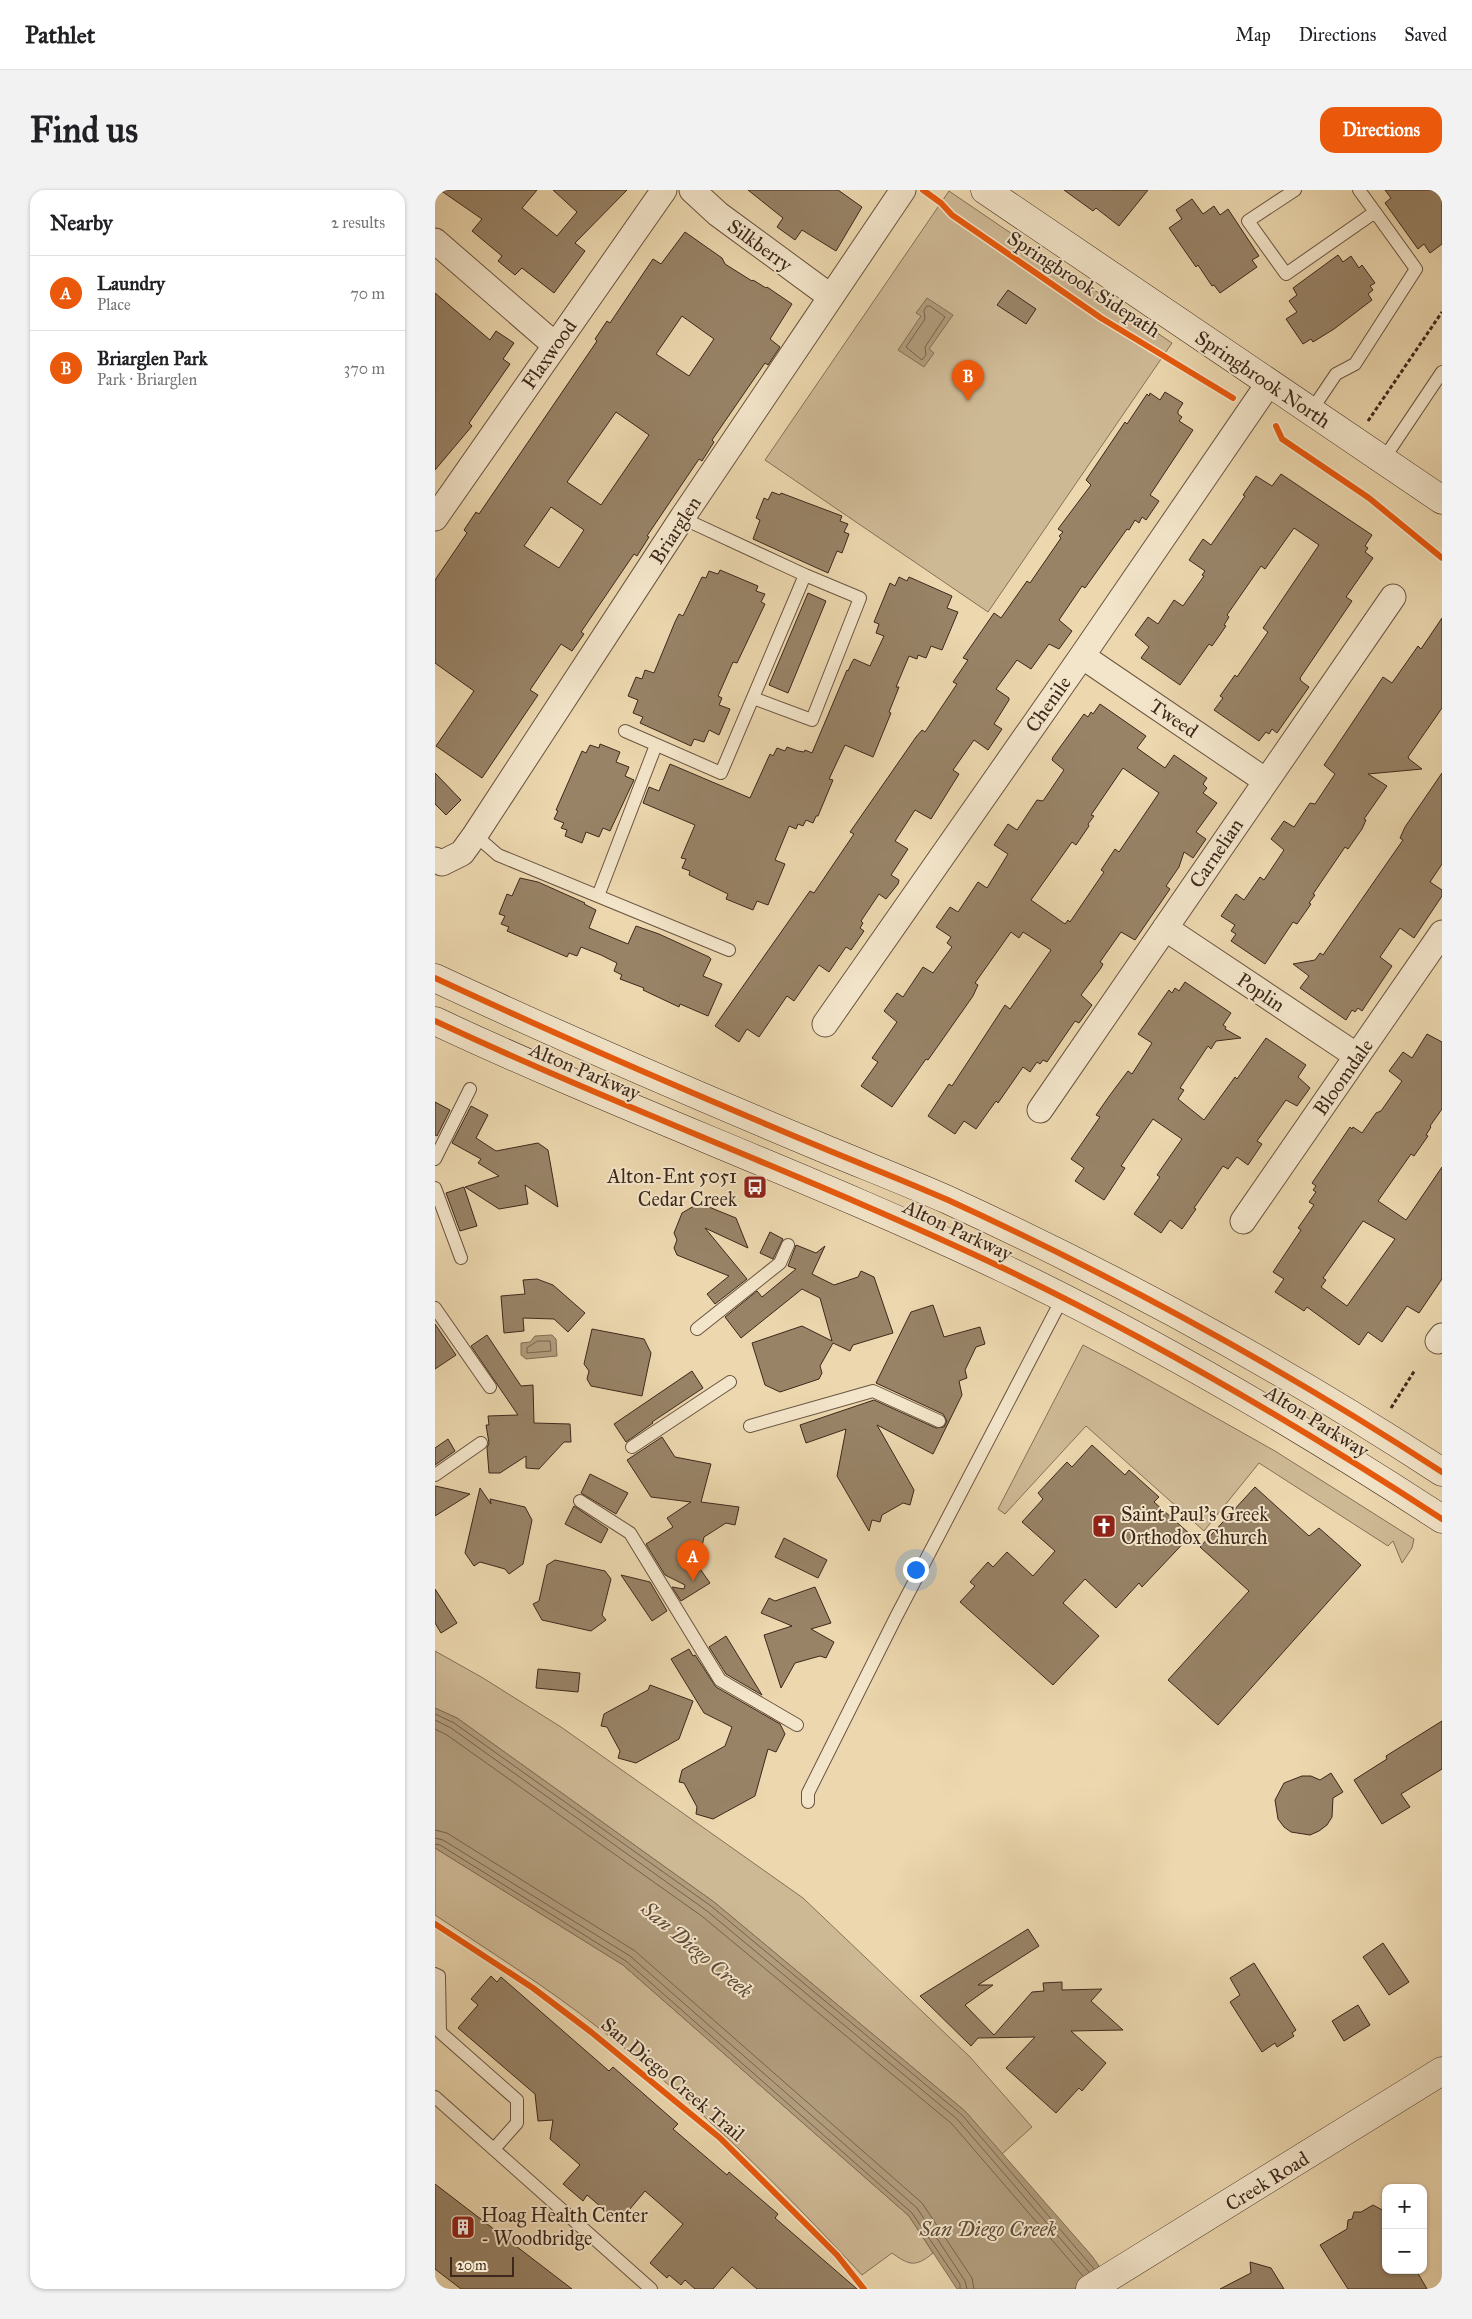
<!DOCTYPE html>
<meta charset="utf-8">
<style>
:root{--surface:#fff;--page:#f2f2f2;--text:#202124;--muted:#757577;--line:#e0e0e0;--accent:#ea580c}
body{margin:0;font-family:"IM FELL Great Primer",serif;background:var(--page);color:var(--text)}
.controls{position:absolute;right:15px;bottom:15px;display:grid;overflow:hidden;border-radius:10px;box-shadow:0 1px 4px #0004}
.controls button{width:45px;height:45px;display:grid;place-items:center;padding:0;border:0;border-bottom:1px solid var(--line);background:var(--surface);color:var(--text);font:25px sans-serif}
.scale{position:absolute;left:15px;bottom:12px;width:64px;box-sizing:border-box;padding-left:5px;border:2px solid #3e281b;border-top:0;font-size:14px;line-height:18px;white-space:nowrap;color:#3e281b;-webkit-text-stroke:4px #f3e5ca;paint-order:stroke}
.you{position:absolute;left:480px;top:1379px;width:18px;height:18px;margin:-12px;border:4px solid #fff;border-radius:50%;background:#1a73e8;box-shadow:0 0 0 8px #1a73e833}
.badge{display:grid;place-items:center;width:32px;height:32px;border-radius:50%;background:var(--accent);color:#fff;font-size:16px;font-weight:700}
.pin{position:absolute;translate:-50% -41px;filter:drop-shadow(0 1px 2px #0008)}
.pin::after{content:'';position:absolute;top:26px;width:18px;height:15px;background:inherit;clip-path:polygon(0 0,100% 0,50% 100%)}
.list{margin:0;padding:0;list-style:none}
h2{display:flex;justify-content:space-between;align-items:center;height:65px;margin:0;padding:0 20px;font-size:21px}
h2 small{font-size:16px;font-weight:400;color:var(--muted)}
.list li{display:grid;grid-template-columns:32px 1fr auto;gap:15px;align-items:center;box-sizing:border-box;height:75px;padding:0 20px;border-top:1px solid var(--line)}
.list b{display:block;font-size:19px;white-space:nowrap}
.list p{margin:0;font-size:16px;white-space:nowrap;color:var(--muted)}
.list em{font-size:16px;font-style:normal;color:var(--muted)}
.map{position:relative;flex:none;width:1007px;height:2099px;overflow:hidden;border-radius:15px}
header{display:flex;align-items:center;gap:30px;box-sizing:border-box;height:70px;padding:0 25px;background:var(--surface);border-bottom:1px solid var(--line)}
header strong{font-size:24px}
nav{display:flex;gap:28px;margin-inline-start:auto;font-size:18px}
.intro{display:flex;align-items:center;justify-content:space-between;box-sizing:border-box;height:120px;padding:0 30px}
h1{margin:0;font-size:35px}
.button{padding:12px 22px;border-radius:15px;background:var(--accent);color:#fff;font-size:18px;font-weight:700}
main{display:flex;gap:30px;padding:0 30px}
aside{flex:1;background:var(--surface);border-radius:15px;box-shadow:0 1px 4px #0004}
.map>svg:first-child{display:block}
</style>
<header>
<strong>Pathlet</strong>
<nav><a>Map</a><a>Directions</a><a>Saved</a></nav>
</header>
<div class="intro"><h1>Find us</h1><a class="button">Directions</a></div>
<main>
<aside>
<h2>Nearby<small>2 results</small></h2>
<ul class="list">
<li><span class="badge">A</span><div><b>Laundry</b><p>Place</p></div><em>70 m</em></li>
<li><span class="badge">B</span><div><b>Briarglen Park</b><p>Park · Briarglen</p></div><em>370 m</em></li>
</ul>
</aside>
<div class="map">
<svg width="1007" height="2099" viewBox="0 0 1007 2099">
<rect width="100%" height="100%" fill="#ecd7ae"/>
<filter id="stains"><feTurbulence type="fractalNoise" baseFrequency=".004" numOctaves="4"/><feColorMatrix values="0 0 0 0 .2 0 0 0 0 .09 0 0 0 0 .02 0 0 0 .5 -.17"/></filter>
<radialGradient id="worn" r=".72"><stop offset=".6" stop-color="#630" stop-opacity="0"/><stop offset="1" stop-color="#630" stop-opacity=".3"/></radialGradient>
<!-- green -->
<path fill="#ceb995" stroke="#867058" d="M514 1 737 153 553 422 330 270Z
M648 1155 696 1180 840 1261 979 1349 977 1358 967 1373 958 1351 953 1356 824 1273 769 1341 651 1236 570 1324 563 1319Z
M0 1461 48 1488 126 1537 368 1708 535 1867 597 1937 567 1964 530 1921 279 1712 22 1528 0 1518Z
M0 1658 188 1775 474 2026 498 2063C480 2078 474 2075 457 2063L427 2085C345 1997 261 1912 165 1839 113 1798 56 1762 0 1725Z"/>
<!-- water -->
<path fill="#b19c7c" stroke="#836e55" d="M492 108 518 125 494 159 499 163 489 177 463 160 486 126 481 123Z
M117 1145 121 1149 122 1166 91 1169 86 1165V1153L95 1152 100 1146Z
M0 1518 22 1528 279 1712 530 1921 657 2066 680 2099H522L474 2026 188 1775 0 1658Z"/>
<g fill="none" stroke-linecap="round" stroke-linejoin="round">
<!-- shore -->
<path stroke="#78624c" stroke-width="1" d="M492 116H495L510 127 490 157 491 165 487 170 471 157 490 129 489 121Z
M103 1151H115L116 1161 92 1163V1158Z
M0 1524 19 1533 276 1716 527 1925 659 2079
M0 1530 16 1538 272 1721 522 1929 654 2082
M0 1539 12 1545 268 1727 517 1934 648 2086
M0 1640 12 1643 200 1761 487 2013 537 2088 539 2099
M0 1648 8 1650 195 1766 482 2018 530 2091 532 2099
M0 1654 5 1655 191 1771 477 2023 525 2094V2099"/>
</g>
<!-- building -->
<path fill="#988367" stroke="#3e281b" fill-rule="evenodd" d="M5 0H102L87 18 122 46 142 22 118 0H192L140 53 150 61 119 103 87 78 80 85 63 71 67 66 37 41 47 29Z
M313 0H403L427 17 401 61 367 40 360 50 342 37 348 28Z
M629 0H713L684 36 661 18 658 21Z
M950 0H1007V54L995 63 989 54 983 59 950 13 956 8Z
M757 9 768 24 779 16 785 25 793 19 824 66 817 70 822 77 785 103 779 95 777 96 763 75 761 77 734 38 747 29 741 20Z
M250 42 287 68 290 74 317 91 318 90 331 98 332 97 357 114 335 149 345 157 333 175 330 173 277 250 279 252 267 271 264 269 212 346 214 347 202 366 199 364 146 442 149 444 137 461 126 454 95 500 103 505 47 588 1 556 39 501 0 473V390L32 343 29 340 41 322 44 324 162 151 160 149 172 131 175 133 218 69 226 74ZM247 126 279 149 254 186 221 164ZM181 222 214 245 166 315 132 292ZM116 317 149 340 124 378 89 356Z
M903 65 908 72 916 66 924 78 927 75 940 93 935 96 938 100 933 104 937 110 899 139 878 152 876 149 868 154 851 129 862 122 854 111 862 105 858 98Z
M573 100 601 119 591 134 562 115Z
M0 103 55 150 61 141 79 153 68 169 75 174 34 233 37 236 0 280Z
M730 202 748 213 743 221V224L747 227 744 231 758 240 715 305 724 311 711 330 707 327 704 333 700 330 694 340 692 339 650 398 647 396 624 430 637 441 624 459 614 454 596 479 582 470 561 499 574 508V510L559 534 567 539 553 560 539 550 518 580 524 584 496 629 480 620 460 651 473 659 456 685 464 690 463 694 451 709 444 704 426 731 428 733 425 738 429 741 416 760 411 757 394 782 384 775 359 811 352 806 324 847 312 839 304 852 280 836 375 701 379 703 419 644 415 642 438 609 481 547 487 540 490 542 522 494 518 492 533 470 528 468 559 423 566 428 592 391 595 393 626 348 624 346 628 342 623 339 656 295 651 290 690 232 692 234 712 204 714 206 715 203 725 210Z
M846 284 937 345 930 356 933 358 930 362 938 368 911 407 917 411 865 488 866 491 874 497 842 543 837 539 834 544 831 542 824 551 779 520 788 508 785 506 800 485 802 487 833 442 828 438 884 355 859 338 830 379 826 376 792 425 794 427 789 435 791 436 777 456 774 454 745 495 706 468 714 457 700 445 713 427 723 434 739 410 748 416 769 386 767 385 770 381 754 370 768 349 776 355 810 306 808 305 821 286 837 296Z
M337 302 345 305 346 303 407 326 405 331 413 334 409 342 414 344 407 363 402 361 393 383 318 349 325 330 321 328 329 308 333 310Z
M285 380 323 396 321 401 330 404 326 412 330 414 302 473 298 472 283 506 287 508 284 515 295 519 284 545 274 540 269 552 259 549 256 556 205 533 208 527 198 523 203 510 193 506 201 487 207 489 210 480 219 483 240 432 244 424 248 426 267 387 271 388 274 381 283 384Z
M464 387 472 391 474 387 517 406 512 418 523 422 507 460 496 456 491 468 483 465 482 469 474 466 461 497H464L454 522 456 523 438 567 410 555 394 589 398 590 383 626H381L378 633 371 630 368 636 363 634 361 639 354 636 340 670 350 674 333 715 322 711 318 720 291 709 293 704 254 685 255 681 247 678 251 669 246 668 260 635 208 613 214 597 224 601 235 574 315 608 335 564 338 566 342 558 350 561 352 557 363 561 369 562 370 560 377 563 412 480 413 481 417 472 419 469 435 476 449 446 441 443 444 434 439 432 455 393 460 396Z
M373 403 391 411 353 503 334 495Z
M1007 428V518L973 567 974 569 987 579 933 584 952 596 929 629 931 630 927 639 913 659 910 657 878 704 880 705 874 713 876 714 862 734 858 732 830 774 796 751 801 744 796 741 800 735 786 726 801 704 809 710 825 687 829 690 849 660 836 649 849 631 859 637 875 613 880 614 900 584 889 575 948 487 957 493 983 456 986 459Z
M665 514 711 546 702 558 730 578 739 565 772 588 768 594 772 598 768 603 782 613 761 642 771 649 758 668 749 662 744 677 731 696 735 699 700 750 686 742 665 772 668 774 666 778 646 805 657 815 644 833 640 831 612 872 608 870 605 874 602 872 595 882 588 877 563 913 561 911 541 939 529 931 520 944 493 926 514 894 517 896 570 815 575 819 616 760 588 742 584 748 576 742 540 793 543 795 538 806 493 870 491 869 457 917 426 896 443 872 437 868 462 832 449 821 462 803 468 807 488 777 498 783 517 757 512 753 516 747 501 737 515 717 523 722 543 692 552 698 573 664 559 655 573 634 582 640 602 610 608 611 629 580 617 570 618 567 649 524 653 527 656 522 658 524ZM688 578 724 603 684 662 680 659 666 680 669 682 635 732 633 730 630 734 596 710 637 652 641 655 654 636 653 634 659 626 656 625Z
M165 554 185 562 181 572 194 577 190 586 199 590 175 641 168 638 164 647 151 642 147 653 130 646 132 640 126 638 129 633 119 629 123 621 121 620 147 561 151 563 155 555 164 558Z
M0 583 26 610 11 625 0 614Z
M1007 583V674L995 692 1007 700V706L979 748 965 738 945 767 957 776 927 821 923 818 920 822 917 820 911 830 865 798 874 786 858 774 880 770 885 763 888 765 968 650 965 648 970 637Z
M85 688 103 692 150 713 149 714 161 720 154 738 193 754 201 736 224 744 274 767 276 769 268 786 287 794 273 826 245 814 244 817 208 800 209 798 185 789 187 785 179 781 182 773 166 765 146 757 142 766 134 763 132 767 72 741 74 737 66 734 70 726 64 724 72 704 77 706Z
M750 792 796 823 788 835 791 837 790 839 806 848 781 851 776 859 773 856 745 898 749 900 743 909 769 930 800 887 802 889 831 848 871 875 863 887 875 898 862 916 851 910 822 951 827 954 813 975 802 967 793 979 788 976 759 1018 761 1019 747 1039 735 1030 726 1043 699 1024 725 987 722 985 747 949 718 929 686 976 690 978 669 1010 640 991 649 978 636 969 665 927 661 925 675 905 693 881 697 884 717 853 703 844 734 800 737 803 740 798 744 801Z
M992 844 1007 852V919L995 936 996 937 991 945 993 946 979 966 976 964 943 1011 971 1030 1007 977V1089L984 1123 972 1116 947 1152 933 1142 924 1155 872 1117 869 1121 840 1102 849 1089 838 1082 866 1040 863 1038 879 1015 874 1012 881 1002 878 1000 881 996 877 993 915 937 917 939 918 937 927 943 941 923 946 921 967 891 954 881 968 862 977 868ZM928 1031 960 1049 912 1116 886 1097 891 1090 888 1088Z
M0 912 15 920 2 946 0 945Z
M36 916 53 925 41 948 61 961 103 953 113 960 123 1017 90 995 93 1014 64 1019 30 997 64 986 43 973 46 969 17 953Z
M29 997 42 1036 25 1041 11 1003Z
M264 1013 301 1028 313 1058 270 1038 312 1089 280 1114 272 1104 294 1086 242 1065 239 1058 242 1050 239 1043 247 1023Z
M335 1042 348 1049 338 1069 325 1063Z
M361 1055 381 1063 390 1056 377 1084 399 1095 423 1087 426 1081 439 1087 458 1143 418 1155 415 1161 398 1153 385 1176 387 1183 384 1189 345 1202 330 1195 317 1153 367 1136 397 1151 385 1108 367 1099 306 1148 290 1127 322 1101 327 1107 361 1079 353 1076Z
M102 1089 118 1095 150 1123 133 1142 119 1129 88 1128 89 1141 69 1143 66 1106 90 1104 88 1090Z
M498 1115 509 1147 545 1137 550 1154 541 1157 530 1180 532 1188 524 1191 527 1205 498 1264 442 1235 479 1300 475 1315 468 1313 447 1325 445 1332 437 1330 434 1341 402 1286 411 1239 371 1253 365 1235 439 1210 501 1238 509 1237 512 1231 508 1224 441 1193 476 1122Z
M0 1134 21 1165 0 1179Z
M157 1139 209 1149 216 1163 207 1206 156 1196 152 1189 154 1181 149 1174Z
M52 1145 86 1196 98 1195 99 1233 135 1234 136 1252H129L104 1279 91 1278V1266L65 1283H54L52 1258 54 1253 51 1235H54L53 1226 83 1225 36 1156Z
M257 1181 268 1198 217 1232 218 1233 191 1252 179 1234Z
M227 1247 240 1267 276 1274 266 1312 304 1317 300 1335 291 1333 269 1347 263 1376 275 1393 246 1411 237 1397 249 1399 250 1395 230 1385 211 1354 238 1337 232 1328 256 1312 216 1307 192 1270Z
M13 1249 20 1261 0 1275V1258Z
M657 1255 690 1285 694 1280 724 1307 719 1312 756 1345 707 1397 704 1393 681 1418 650 1389 628 1413 664 1446 618 1495 525 1412 540 1396 535 1392 553 1372 558 1377 572 1362 598 1386 620 1361 587 1332 608 1309 603 1303 632 1272 637 1277Z
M155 1284 193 1303 181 1324 146 1303Z
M0 1296 14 1299 35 1304 0 1326Z
M820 1297 874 1346 884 1338 926 1375 783 1535 733 1490 814 1401 765 1357Z
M45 1298 56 1314 55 1309 90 1317 97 1330 88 1374 74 1384 70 1379 45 1372 39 1376 30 1363Z
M139 1316 173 1339 166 1353 130 1334Z
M349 1348 392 1370 383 1388 340 1367Z
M120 1370 170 1381 176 1389 167 1425 171 1430 156 1441 107 1430 98 1414 104 1411 112 1375Z
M186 1385 215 1392 232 1421 217 1431Z
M380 1397 396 1433 376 1439 399 1452 391 1468 385 1466 360 1473 346 1498 329 1445 357 1436 326 1423 334 1408 340 1411Z
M0 1399 22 1433 6 1443 0 1433Z
M291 1446 327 1505 291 1484 274 1457Z
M254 1459 258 1466 260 1465 281 1497 345 1534 350 1544 341 1562 333 1559 320 1606 278 1629 261 1624 262 1617 249 1593 244 1592 247 1580 290 1556 297 1537 269 1523 236 1469Z
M103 1479 145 1483 143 1502 101 1498Z
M215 1495 258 1511 244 1549 201 1573 183 1568 185 1561 172 1537 166 1536 169 1524 213 1500Z
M1007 1531V1579L966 1604 975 1617 947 1634 919 1590 952 1569 951 1566Z
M896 1583 908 1602 898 1608 897 1627 892 1635 884 1641 875 1645 856 1642 849 1637 843 1629 840 1610 849 1593 867 1586H876L885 1590Z
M593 1739 604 1756 543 1795H558L530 1815 559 1845 597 1802 609 1801 608 1793 627 1792V1800L667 1799 656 1811 688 1840 636 1841 671 1873 647 1901 644 1898 621 1923 571 1878 600 1847 543 1848 536 1856 485 1806Z
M948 1753 974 1792 954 1805 928 1767Z
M819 1773 861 1840 857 1843 859 1846 842 1857 840 1853 827 1862 795 1812 805 1805 795 1788Z
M56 1786 62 1792 66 1787 174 1881 178 1877 243 1934 238 1939 292 1985 294 1982 343 2024 340 2028 422 2099H322L297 2077 278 2099H260L250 2090 246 2095 234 2085 232 2088 215 2073 248 2034 210 2001 184 2032 152 2005 148 2011 128 1994 145 1975 115 1949 118 1930 103 1931 100 1904 23 1838 43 1815 36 1809Z
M923 1815 935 1835 909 1851 897 1831Z
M0 1994 137 2099H26L0 2079Z
M938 2015 951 2022V2080H981L992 2099H913L885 2055 912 2039 913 2030 917 2029 919 2022H926Z
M815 2072 836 2078 849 2099H785L816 2083Z"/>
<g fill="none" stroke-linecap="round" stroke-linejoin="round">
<!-- lane casing -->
<g stroke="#6a5440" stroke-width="14">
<path id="lane" d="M860 0 813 31 851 84 940 22 924 0
M876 221 901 184 920 174 981 79 940 22
M948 270 1007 182
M318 508 377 530 425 408 370 385
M190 541 286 583 370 385 247 328
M40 645 63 665 294 760
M163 706 221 555
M0 969 35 899
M0 998 26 1068
M0 1118 55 1197
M262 1139 345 1073 353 1055
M315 1236 438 1201 504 1231
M197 1257 295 1192
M0 1285 46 1253
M145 1311 195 1343 285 1490 362 1535
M373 1612V1603L461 1427 628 1107
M0 1784 4 1786 5 1842 82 1910V1933L59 1959
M0 1907 216 2099"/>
</g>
<!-- street casing -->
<g stroke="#6a5440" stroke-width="27">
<path id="street" d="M257 0 283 24 396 107
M0 51 120 155
M0 328 229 0
M647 466 831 591
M0 670 7 673 27 663 40 645 247 328 468 0
M730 738 922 866
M390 834 647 466 834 193
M605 920 958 407
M808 1031 1007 743
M1003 1151 1007 1146"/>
</g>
<!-- secondary casing -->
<g stroke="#3e281b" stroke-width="29">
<path id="secondary" d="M550 0 1007 310
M0 788C126 847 254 902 383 956 426 974 470 991 513 1010 685 1089 849 1179 1007 1282
M0 831C188 919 383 990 570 1079 722 1152 866 1237 1007 1329
M655 2099 1007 1881"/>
</g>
<!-- path -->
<path stroke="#3e281b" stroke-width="3" stroke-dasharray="4 2.5" stroke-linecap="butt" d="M933 231 1007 122
M956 1218 980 1180"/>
<!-- lane -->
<use href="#lane" stroke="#f3e5ca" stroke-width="12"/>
<!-- street -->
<use href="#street" stroke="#f3e5ca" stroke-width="25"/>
<!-- secondary -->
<use href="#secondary" stroke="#f3e5ca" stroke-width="28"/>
<!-- cycleway casing -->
<g stroke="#f3e5ca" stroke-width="9">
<path id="cycleway" d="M488 0 506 13 517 25 666 128 798 208
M841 236 847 249 934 308 1007 368
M0 788C126 847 254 902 383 956 426 974 470 991 513 1010 685 1089 849 1179 1007 1282
M0 831C188 919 383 990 570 1079 722 1152 866 1237 1007 1329
M0 1734 98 1798 156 1842 285 1948 402 2065 429 2099"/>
</g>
<!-- cycleway -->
<use href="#cycleway" stroke="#e8590c" stroke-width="6"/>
</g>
<!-- icons -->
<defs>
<g id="bus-square" transform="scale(1.25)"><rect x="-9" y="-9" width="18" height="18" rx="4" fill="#8f2418" stroke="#f3e5ca"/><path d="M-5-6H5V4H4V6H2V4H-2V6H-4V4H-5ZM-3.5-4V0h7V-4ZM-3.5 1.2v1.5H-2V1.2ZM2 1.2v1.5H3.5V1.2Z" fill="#fff"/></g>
<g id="church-square" transform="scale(1.25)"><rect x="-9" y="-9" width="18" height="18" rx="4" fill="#8f2418" stroke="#f3e5ca"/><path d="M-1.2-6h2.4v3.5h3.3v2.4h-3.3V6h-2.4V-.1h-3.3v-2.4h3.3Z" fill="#fff"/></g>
<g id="building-square" transform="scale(1.25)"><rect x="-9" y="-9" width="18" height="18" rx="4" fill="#8f2418" stroke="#f3e5ca"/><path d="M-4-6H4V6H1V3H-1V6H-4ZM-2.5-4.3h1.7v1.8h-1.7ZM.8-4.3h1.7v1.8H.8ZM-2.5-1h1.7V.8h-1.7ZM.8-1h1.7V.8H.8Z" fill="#fff"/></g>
</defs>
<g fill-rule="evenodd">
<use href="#bus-square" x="320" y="997"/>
<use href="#church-square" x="669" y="1336"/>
<use href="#building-square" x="28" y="2037"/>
</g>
<g text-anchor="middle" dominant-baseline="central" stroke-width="4" stroke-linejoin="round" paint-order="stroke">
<!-- street labels -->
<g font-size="20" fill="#3e281b" stroke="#f3e5ca">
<text transform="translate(325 55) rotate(36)">Silkberry</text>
<text transform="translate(649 94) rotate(33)">Springbrook Sidepath</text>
<text transform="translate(114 164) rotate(-55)">Flaxwood</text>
<text transform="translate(828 189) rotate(34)">Springbrook North</text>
<text transform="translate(240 340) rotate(-57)">Briarglen</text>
<text transform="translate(613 514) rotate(-55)">Chenile</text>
<text transform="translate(739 528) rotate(34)">Tweed</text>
<text transform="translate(781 663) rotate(-56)">Carnelian</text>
<text transform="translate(826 802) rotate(34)">Poplin</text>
<text transform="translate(150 881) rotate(23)">Alton Parkway</text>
<text transform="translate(908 887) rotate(-55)">Bloomdale</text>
<text transform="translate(523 1040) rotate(25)">Alton Parkway</text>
<text transform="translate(882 1231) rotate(32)">Alton Parkway</text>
<text transform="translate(238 1889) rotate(40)">San Diego Creek Trail</text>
<text transform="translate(832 1991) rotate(-32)">Creek Road</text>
</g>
<!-- poi labels -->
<g font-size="20" fill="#3e281b" stroke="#f3e5ca" text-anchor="start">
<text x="302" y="986" text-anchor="end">Alton-Ent 5051<tspan x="302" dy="23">Cedar Creek</tspan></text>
<text x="686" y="1324">Saint Paul's Greek<tspan x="686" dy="23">Orthodox Church</tspan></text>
<text x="46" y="2025">Hoag Health Center<tspan x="46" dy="23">- Woodbridge</tspan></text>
</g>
<!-- water labels -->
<g font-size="21" font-style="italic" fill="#604b38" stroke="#f3e5ca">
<text transform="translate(262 1760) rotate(40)">San Diego Creek</text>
<text x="553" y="2039">San Diego Creek</text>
</g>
</g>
<rect width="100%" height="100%" filter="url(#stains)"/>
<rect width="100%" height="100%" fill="url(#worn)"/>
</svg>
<div class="controls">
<button>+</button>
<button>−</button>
</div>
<div class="scale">20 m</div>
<div class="you"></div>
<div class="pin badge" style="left:258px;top:1391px">A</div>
<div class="pin badge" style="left:533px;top:211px">B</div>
</div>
</main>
